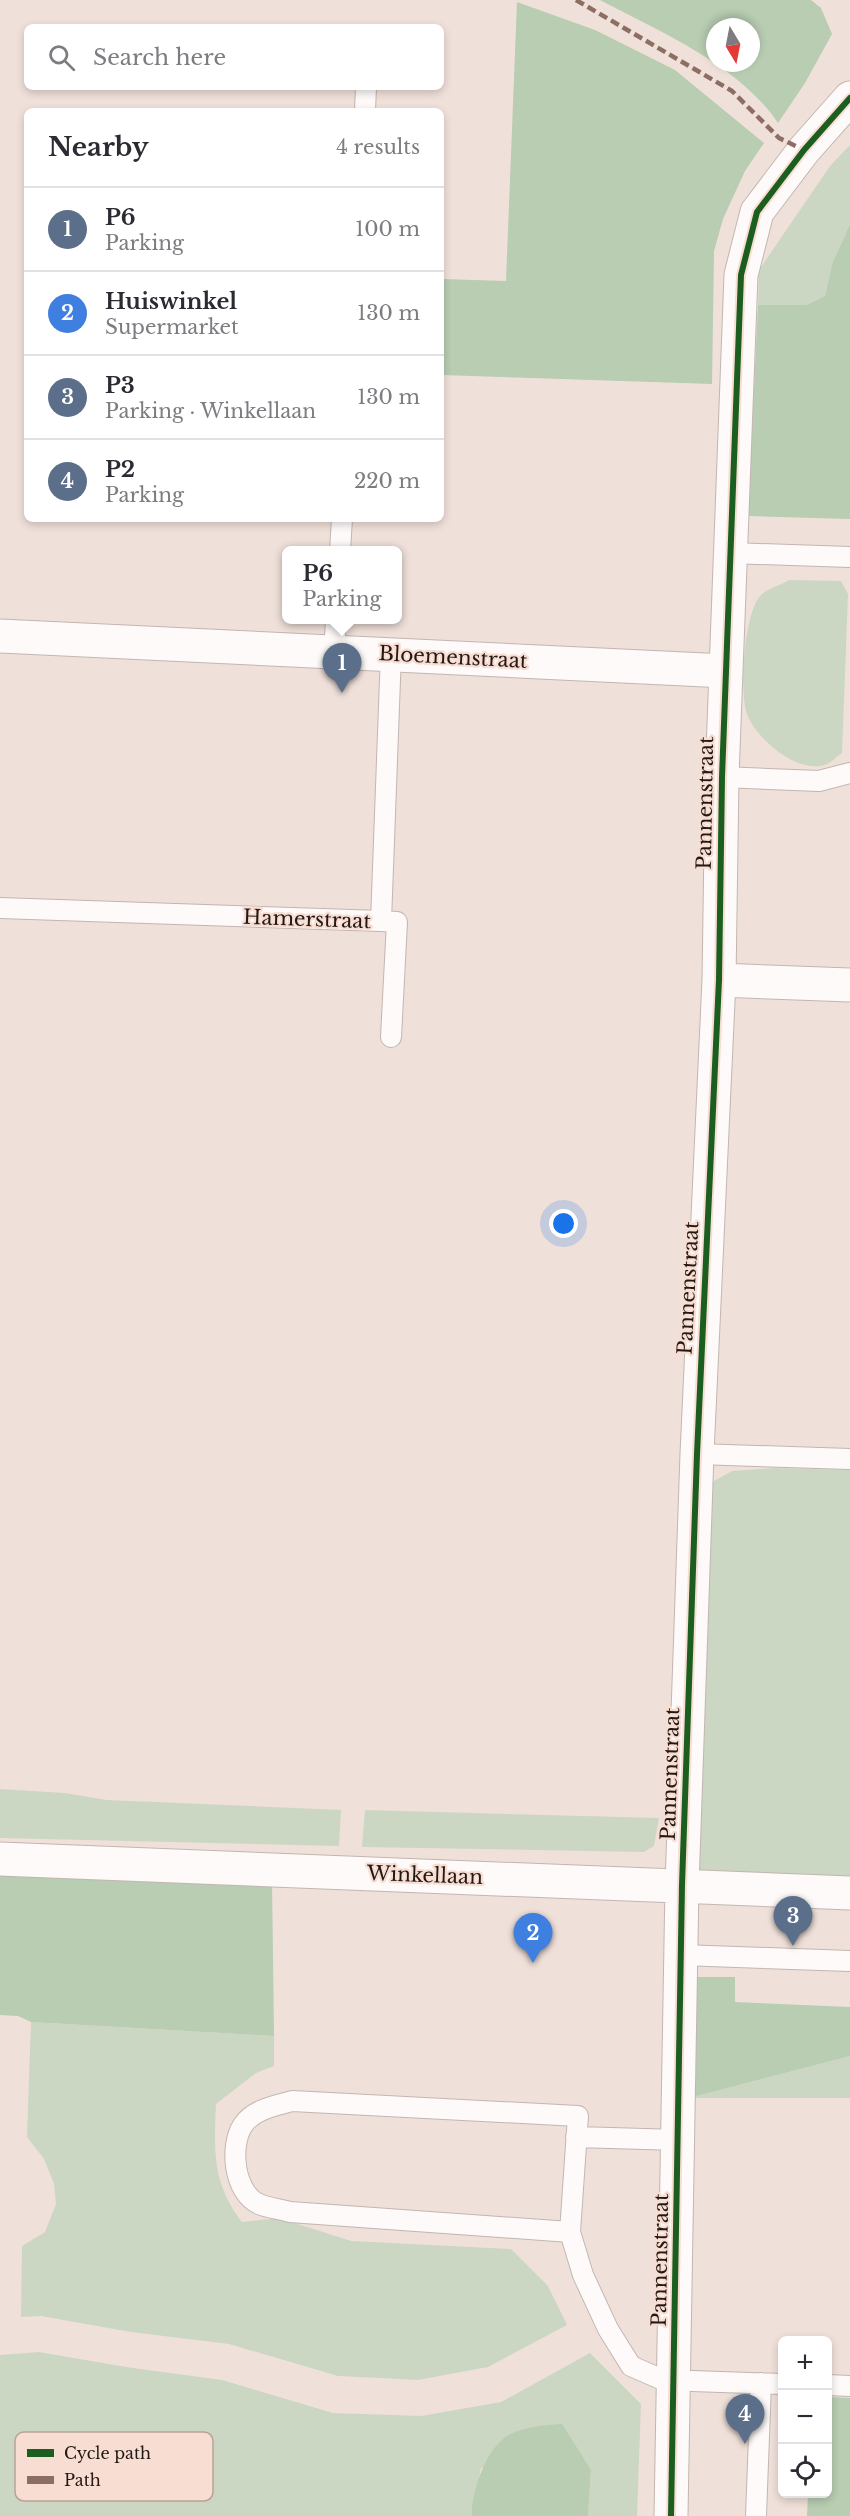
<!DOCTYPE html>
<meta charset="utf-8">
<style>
:root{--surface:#fff;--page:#f2f2f3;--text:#2b2b33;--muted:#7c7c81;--line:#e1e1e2;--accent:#6a5e59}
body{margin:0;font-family:"Libre Baskerville",serif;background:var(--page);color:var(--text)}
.controls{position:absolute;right:18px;bottom:18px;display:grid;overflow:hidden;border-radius:9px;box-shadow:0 3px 9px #0003}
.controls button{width:54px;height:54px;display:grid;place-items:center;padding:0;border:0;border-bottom:2px solid var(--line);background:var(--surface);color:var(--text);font:30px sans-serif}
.compass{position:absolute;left:706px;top:18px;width:54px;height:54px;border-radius:50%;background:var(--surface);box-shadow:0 3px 9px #0003;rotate:170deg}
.you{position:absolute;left:564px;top:1224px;width:21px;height:21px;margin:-15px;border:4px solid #fff;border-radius:50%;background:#1a73e8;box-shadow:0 0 0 9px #1a73e833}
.badge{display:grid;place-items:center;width:39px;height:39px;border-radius:50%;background:var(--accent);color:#fff;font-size:20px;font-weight:700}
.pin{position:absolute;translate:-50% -50px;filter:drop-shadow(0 2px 3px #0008)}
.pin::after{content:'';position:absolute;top:32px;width:21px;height:18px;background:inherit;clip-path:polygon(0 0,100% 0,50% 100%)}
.popup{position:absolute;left:282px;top:546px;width:120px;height:78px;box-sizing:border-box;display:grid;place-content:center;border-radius:9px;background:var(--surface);filter:drop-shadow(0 2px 4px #0005);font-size:20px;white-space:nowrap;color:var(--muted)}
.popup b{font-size:22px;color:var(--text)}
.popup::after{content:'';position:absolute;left:50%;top:100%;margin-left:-12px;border:12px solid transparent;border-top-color:var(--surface)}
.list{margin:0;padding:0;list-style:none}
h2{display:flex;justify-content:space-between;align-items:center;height:78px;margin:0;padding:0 24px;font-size:26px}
h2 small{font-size:20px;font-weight:400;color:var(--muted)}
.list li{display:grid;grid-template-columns:39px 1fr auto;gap:18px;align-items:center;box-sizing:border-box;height:84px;padding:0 24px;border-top:2px solid var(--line)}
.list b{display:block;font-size:22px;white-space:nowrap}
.list p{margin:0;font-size:20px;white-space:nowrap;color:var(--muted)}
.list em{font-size:20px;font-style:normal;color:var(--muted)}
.icon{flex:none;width:33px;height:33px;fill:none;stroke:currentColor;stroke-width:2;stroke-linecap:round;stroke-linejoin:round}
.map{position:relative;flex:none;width:850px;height:2516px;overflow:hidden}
.search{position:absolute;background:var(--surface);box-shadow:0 3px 9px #0003;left:24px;top:24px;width:420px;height:66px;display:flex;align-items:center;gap:15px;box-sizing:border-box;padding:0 21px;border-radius:9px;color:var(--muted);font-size:22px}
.panel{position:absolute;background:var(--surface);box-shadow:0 3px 9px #0003;left:24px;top:108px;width:420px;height:414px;border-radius:9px}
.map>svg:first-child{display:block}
</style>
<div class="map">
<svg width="850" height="2516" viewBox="0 0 850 2516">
<rect width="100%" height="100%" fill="#f0e0da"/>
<!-- green -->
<path fill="#cbd7c3" d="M850 145V224L832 264 825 296 806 305H758L759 270 830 166Z
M789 580 841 581 848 594 842 753C837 756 832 762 827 764 799 776 756 739 747 714 739 692 744 614 760 596 766 589 781 585 789 580Z
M775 1468 850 1470V1882L698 1877 712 1482 732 1471Z
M0 1789 65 1793 107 1800 341 1810 339 1846 0 1838Z
M365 1810 659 1818 654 1846 644 1852 362 1847Z
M31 2022 274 2036V2066L256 2073 216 2104C214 2151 212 2183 242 2222L279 2218 351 2241 511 2249 548 2286 567 2325 488 2367 418 2380 338 2376 229 2344 131 2332 41 2316 21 2317 22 2246 45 2232 56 2204 54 2184 44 2159 27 2137Z
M850 2056V2098H689Z
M39 2352 126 2367 222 2380 333 2413 421 2416 501 2402 590 2353 641 2404 637 2516H588L591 2470 481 2468 472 2516H0V2355Z"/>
<!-- forest -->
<path fill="#b8cdb2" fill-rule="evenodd" d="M600 0H811L821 8 832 34 805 83 778 123C740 66 659 31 600 0ZM715 27H751V63H715Z
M517 2 595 30 675 70 764 143 745 171 723 219 714 251 712 384 441 375V279L506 281Z
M850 224V519L748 516 758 305H806L825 296 832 264Z
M0 1873 272 1879 274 2036 31 2022 18 2016 0 2015Z
M693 1977H735V2002L850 2007V2056L689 2098Z
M828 2397 850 2398V2516H807L808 2494H828Z
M562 2424 591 2470 588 2516H472C471 2492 486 2449 507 2436 521 2427 546 2425 562 2424Z"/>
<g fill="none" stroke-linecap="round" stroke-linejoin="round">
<!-- lane casing -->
<g stroke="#c2b6b1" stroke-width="22">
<path id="lane" d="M365 111 366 87
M340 550 342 519
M730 553 850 557
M334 651 336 620
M722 777 819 781 850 773
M0 908 381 921 391 653
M381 921 397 922 391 1037
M697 1454 850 1459
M681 1955 850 1961
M576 2137 679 2140
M570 2232 290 2212C280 2209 268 2208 259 2204 234 2193 229 2146 243 2125 254 2109 275 2106 292 2101L578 2116 570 2232 583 2275 608 2329 631 2366 663 2380 782 2384
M828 2385 850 2386
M756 2516 761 2383"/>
</g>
<!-- street casing -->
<g stroke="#c2b6b1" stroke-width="35">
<path id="street" d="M0 636 726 671
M719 980 850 985
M0 1859 850 1893
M671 2516 682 1885 697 1454 719 980 722 777 741 275 757 212 804 150 850 98"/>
</g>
<!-- lane -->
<use href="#lane" stroke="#fdfaf9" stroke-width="20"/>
<!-- street -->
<use href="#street" stroke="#fdfaf9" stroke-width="33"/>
<!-- quiet -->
<path stroke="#8d6e63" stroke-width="4.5" stroke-dasharray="9 4.5" stroke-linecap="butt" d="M576 0 732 91 779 138 804 150"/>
<!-- cycleway casing -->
<g stroke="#f8ddd2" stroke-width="10">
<path id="cycleway" d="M671 2516 682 1885 697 1454 719 980 722 777 741 275 757 212 804 150 850 98"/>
</g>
<!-- cycleway -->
<use href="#cycleway" stroke="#1b5e20" stroke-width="6"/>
</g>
<g text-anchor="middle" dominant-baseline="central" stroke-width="4.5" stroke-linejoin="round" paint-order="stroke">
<!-- street labels -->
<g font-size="20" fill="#221814" stroke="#f8ddd2">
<text transform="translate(453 657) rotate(3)">Bloemenstraat</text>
<text transform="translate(705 803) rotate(-89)">Pannenstraat</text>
<text transform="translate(307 919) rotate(2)">Hamerstraat</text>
<text transform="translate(688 1288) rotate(-87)">Pannenstraat</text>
<text transform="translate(670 1774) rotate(-88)">Pannenstraat</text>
<text transform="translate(425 1875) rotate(2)">Winkellaan</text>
<text transform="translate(660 2260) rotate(-89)">Pannenstraat</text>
</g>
</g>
<!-- legend -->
<rect x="15" y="2432" width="198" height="69" rx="9" fill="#f8ddd2" stroke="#b8a299" stroke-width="1.5"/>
<rect x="27" y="2449" width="27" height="8" fill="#1b5e20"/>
<rect x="27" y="2476" width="27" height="8" fill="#8d6e63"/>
<g font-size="16" fill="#221814">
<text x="64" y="2459">Cycle path</text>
<text x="64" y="2486">Path</text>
</g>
</svg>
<div class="controls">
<button>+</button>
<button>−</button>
<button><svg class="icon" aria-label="locate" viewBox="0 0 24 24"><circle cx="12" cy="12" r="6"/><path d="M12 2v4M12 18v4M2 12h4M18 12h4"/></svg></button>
</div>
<svg class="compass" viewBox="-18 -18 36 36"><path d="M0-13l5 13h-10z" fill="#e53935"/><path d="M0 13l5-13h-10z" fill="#7c7c81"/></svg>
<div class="you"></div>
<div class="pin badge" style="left:342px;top:693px;background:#5c6f8a">1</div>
<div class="popup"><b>P6</b>Parking</div>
<div class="pin badge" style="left:533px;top:1963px;background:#3f7fe0">2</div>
<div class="pin badge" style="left:793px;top:1946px;background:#5c6f8a">3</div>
<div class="pin badge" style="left:745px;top:2444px;background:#5c6f8a">4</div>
<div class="search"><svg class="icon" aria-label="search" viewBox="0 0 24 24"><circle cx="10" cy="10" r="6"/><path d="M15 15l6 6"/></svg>Search here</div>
<section class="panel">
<h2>Nearby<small>4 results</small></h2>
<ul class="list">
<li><span class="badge" style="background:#5c6f8a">1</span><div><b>P6</b><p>Parking</p></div><em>100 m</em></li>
<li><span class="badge" style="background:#3f7fe0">2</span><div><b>Huiswinkel</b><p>Supermarket</p></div><em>130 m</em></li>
<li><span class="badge" style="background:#5c6f8a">3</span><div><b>P3</b><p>Parking · Winkellaan</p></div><em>130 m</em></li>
<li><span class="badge" style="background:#5c6f8a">4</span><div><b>P2</b><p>Parking</p></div><em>220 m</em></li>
</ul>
</section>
</div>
